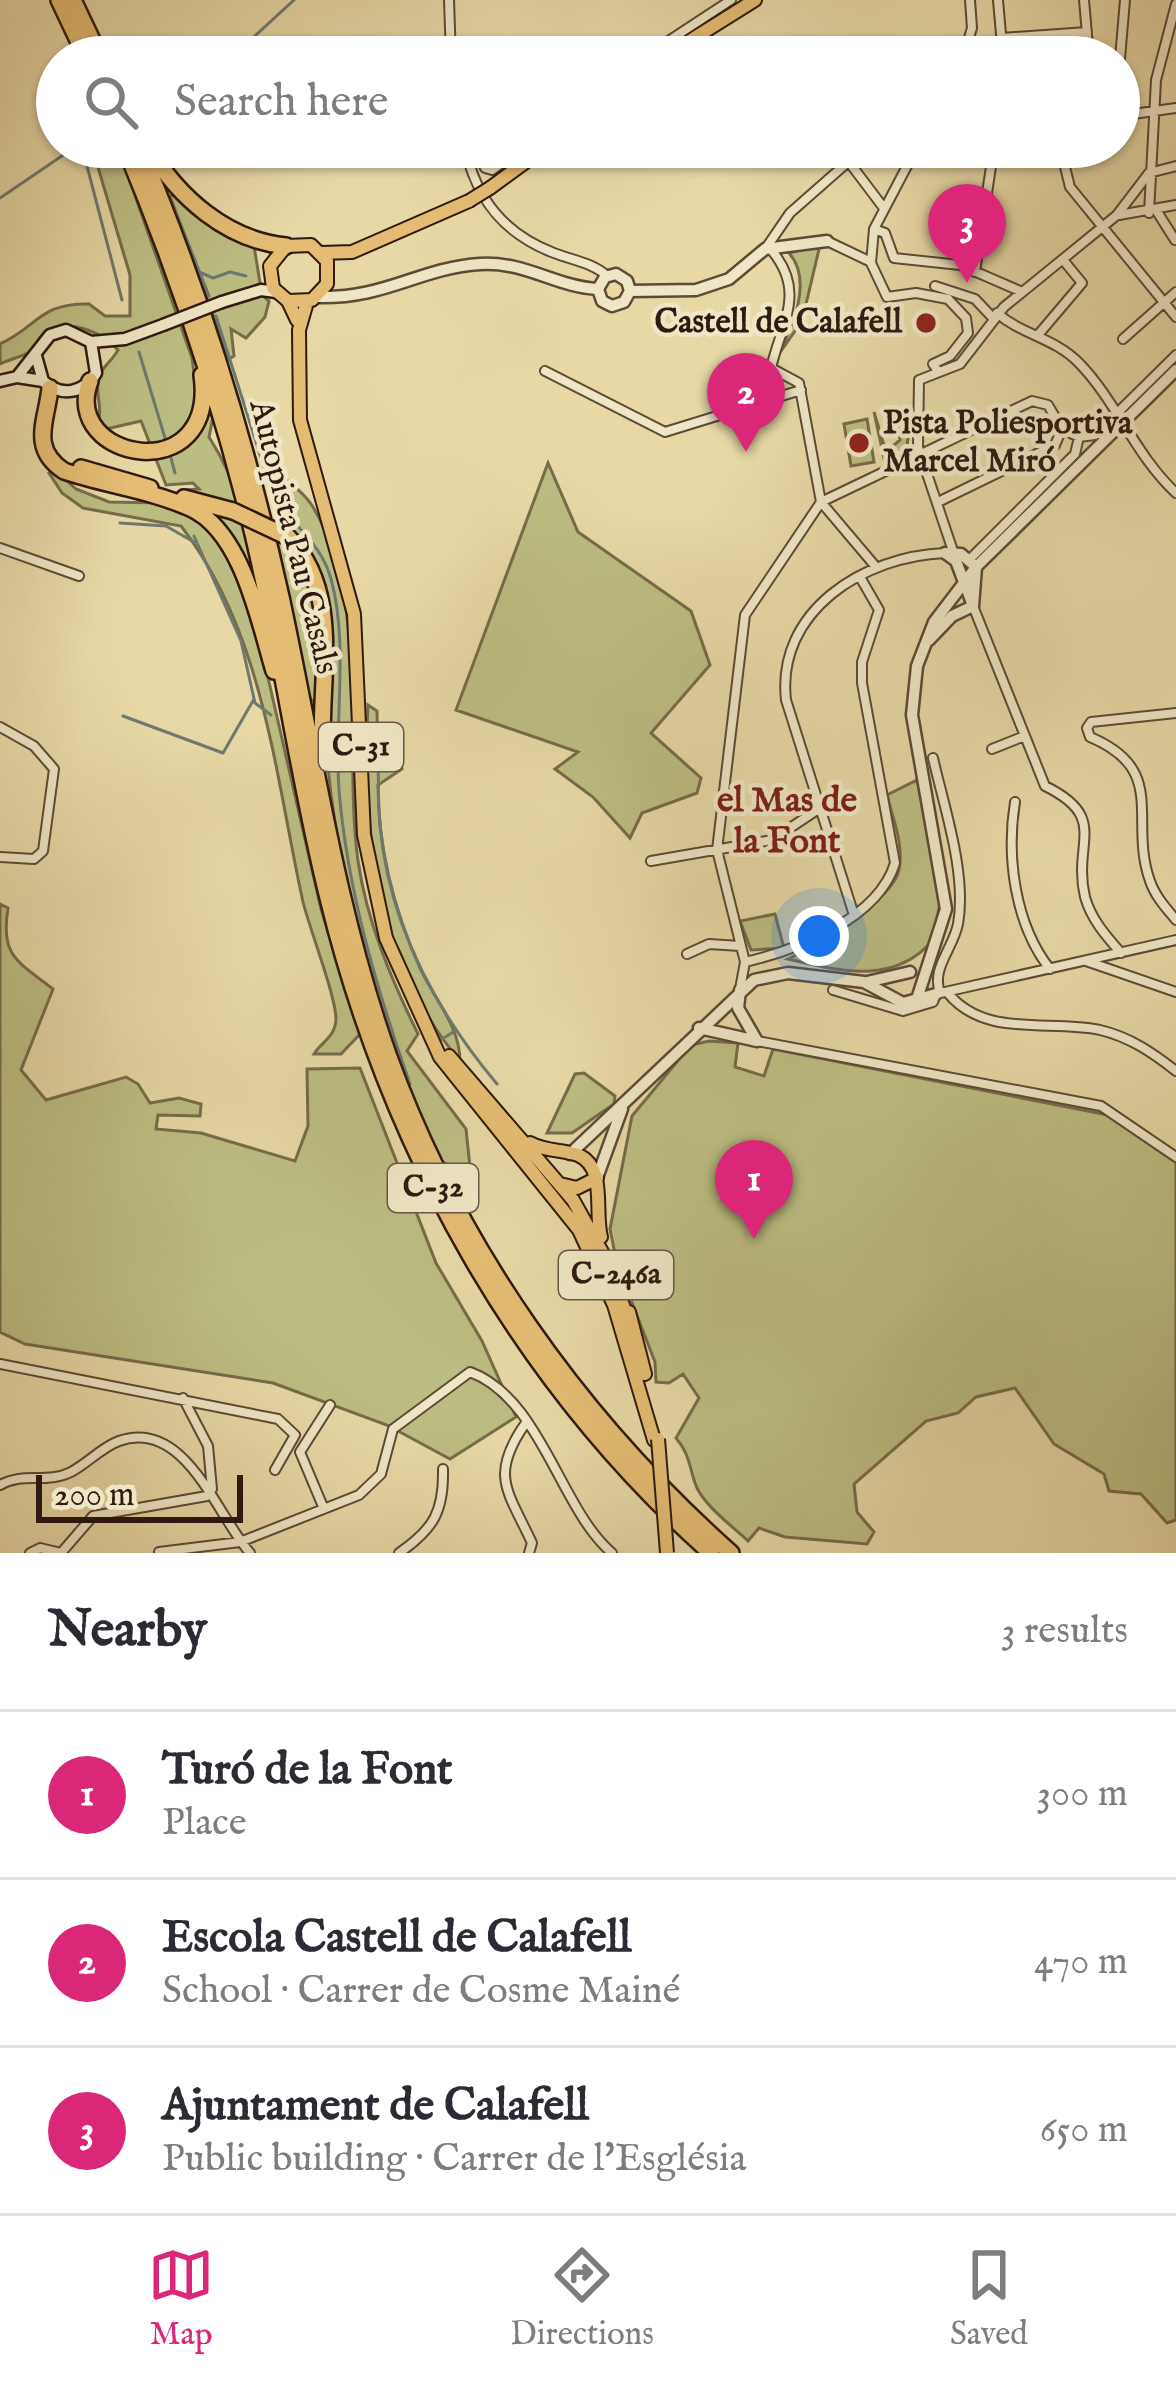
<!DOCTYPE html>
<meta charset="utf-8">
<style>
:root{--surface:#fff;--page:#f7f7f7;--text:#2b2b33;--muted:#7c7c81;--line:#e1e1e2;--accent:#db2777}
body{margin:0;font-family:"IM FELL English",serif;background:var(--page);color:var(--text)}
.scale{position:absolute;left:36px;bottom:30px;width:207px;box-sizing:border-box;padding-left:12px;border:6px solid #2f1911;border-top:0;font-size:33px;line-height:42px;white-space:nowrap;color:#2f1911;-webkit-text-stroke:9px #efe6c5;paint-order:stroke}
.you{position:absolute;left:819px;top:936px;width:42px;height:42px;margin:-30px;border:9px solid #fff;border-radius:50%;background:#1a73e8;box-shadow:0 0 0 18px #1a73e833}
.badge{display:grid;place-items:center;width:78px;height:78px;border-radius:50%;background:var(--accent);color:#fff;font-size:39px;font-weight:700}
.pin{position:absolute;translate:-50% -99px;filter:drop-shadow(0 3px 6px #0008)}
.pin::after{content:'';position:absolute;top:63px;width:42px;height:36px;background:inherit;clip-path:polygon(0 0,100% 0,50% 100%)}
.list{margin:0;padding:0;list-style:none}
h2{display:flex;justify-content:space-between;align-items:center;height:156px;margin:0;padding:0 48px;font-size:51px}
h2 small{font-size:39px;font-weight:400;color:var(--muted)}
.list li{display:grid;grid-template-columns:78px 1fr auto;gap:36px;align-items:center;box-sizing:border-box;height:168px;padding:0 48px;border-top:3px solid var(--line)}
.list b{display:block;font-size:45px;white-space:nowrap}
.list p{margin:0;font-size:39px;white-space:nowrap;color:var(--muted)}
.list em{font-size:39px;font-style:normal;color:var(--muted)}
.icon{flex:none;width:66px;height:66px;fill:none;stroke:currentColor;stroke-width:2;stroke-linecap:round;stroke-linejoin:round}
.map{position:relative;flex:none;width:1176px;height:1553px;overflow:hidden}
.search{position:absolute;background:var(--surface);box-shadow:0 3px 9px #0004;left:36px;right:36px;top:36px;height:132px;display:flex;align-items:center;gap:30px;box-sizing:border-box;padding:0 42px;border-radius:66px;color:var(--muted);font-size:45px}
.sheet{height:660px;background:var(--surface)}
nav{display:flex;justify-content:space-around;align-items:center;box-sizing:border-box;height:168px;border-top:3px solid var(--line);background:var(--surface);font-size:33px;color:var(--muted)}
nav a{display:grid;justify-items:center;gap:6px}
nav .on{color:var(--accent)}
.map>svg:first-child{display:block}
</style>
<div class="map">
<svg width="1176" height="1553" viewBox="0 0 1176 1553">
<rect width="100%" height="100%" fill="#e7d8a6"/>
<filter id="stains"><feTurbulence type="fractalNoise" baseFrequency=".00167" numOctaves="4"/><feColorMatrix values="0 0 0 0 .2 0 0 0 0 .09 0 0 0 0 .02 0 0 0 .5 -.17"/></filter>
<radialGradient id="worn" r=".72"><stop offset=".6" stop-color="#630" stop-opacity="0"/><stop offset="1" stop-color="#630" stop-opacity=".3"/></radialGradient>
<!-- green -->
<path fill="#bcbd82" stroke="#766b4a" stroke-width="3" d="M92 147H118L192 358 198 405 213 417 209 437C242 488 265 574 258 634L321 909 360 1034 341 1054H314C321 1042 336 1037 336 1018 335 994 310 930 303 902 275 775 264 633 181 526L83 508 62 493 49 473 54 469 76 489 109 502 162 503 214 520 218 513 184 490 199 489 193 483 166 485 141 421 106 429 98 422C103 408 96 398 98 383 99 368 111 363 118 350 103 333 70 318 47 331 38 336 36 347 28 353 20 357 8 360 0 364V344C39 326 39 303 89 304L105 316H130V275Z
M174 195 202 219 254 246 262 295 269 301 265 317 246 338 231 329 234 356 229 359 170 196Z
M820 245 802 321 779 354C793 325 813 280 789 253Z
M912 410 906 453 885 463 874 412 886 452 900 440 896 413Z
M867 419 874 462 851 466 844 424Z
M548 463 578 532 691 611 710 665 651 733 701 778 697 793 642 813 630 838 593 797 555 769 578 752 456 710Z
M273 469C286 480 304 492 313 507 371 604 343 753 358 861 367 922 391 979 418 1034L407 1051 466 1129 470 1167 465 1174C458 1170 446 1166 441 1160 428 1146 421 1119 414 1101 364 979 328 839 324 707L308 698 278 545 279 523 290 517 266 473Z
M368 705 377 711 378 765 386 771 400 763 402 769 378 785C378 849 394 910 420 968 434 999 460 1026 460 1061 377 963 361 829 368 705Z
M917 780 941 897 933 940C894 986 839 971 788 959 816 946 892 901 899 870 904 845 893 819 887 795Z
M0 904 8 908C0 956 17 961 53 989L21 1070 46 1100 126 1077 138 1084 150 1103 179 1098 201 1104 200 1116 158 1115 156 1129 201 1133 295 1161 308 1126 307 1069 360 1068 436 1263 482 1341 516 1417 450 1459 387 1425 273 1383 25 1344 0 1332Z
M775 914 784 948 751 950 740 921Z
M709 1041 738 1043 735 1067 764 1076 773 1049 1108 1115 1176 1161V1520L1167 1523 1141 1494 1109 1491 1104 1474 1054 1444 1015 1388 976 1397 958 1413 926 1421 854 1484 857 1512 874 1532 867 1544 785 1537 759 1528 748 1541C732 1526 701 1503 695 1483 689 1465 689 1453 676 1438L699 1398 683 1374 669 1383 656 1382 655 1362 617 1264 610 1229 632 1116 691 1045Z
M584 1073 615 1096 614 1104 572 1133H547L575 1074Z"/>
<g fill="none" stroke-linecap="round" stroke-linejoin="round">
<!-- stream -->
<path stroke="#6e786f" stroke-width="3" d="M232 57 294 0
M82 147 122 300
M0 198 75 147
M171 200 209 296
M199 272 213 278 230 272 246 276
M216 316 271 489C288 524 320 539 331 579 349 644 334 722 339 790 347 889 377 990 410 1084
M139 352 165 438
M171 458 175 473
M120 523 166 526 194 542
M194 536 241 641 255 703 271 715
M123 716 223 753 254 699
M376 732C380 762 377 794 380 825 389 923 434 1009 497 1084
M442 1039 455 1031"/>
<!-- minor casing -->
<g stroke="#5d4936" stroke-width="12">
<path id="minor" d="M449 0 451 57
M998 0 1003 57
M1084 0 1089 57
M1001 38 1087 32
M644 57 731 0
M963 57 972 28 970 0
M1119 70 1125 0
M1119 116 1176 108
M465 147C476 199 504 234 554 253 572 260 593 263 607 276
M476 147 485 168 492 170 523 147
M917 147 874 229 871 263 887 297 916 293 948 299
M1060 147 1070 187 1176 317
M849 162 883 207
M1149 173 1176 166
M1156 210 1175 240
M1149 213 1156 80 1176 4
M1119 215 1176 205
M874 229 885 233 894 258 960 265 1020 291
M827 241 871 262
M766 248 790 213 865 147
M773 252C806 293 781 324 771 368L799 383 821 502 876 567
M975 272 994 147
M935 286 975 299 993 318
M997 313C1022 335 1055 338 1079 363 1117 402 1135 455 1176 493
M1038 335 1082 283 1064 261
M1123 339 1176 292
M545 371 665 432 801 390
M938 371 933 364 950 356 968 333 966 318 948 299
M1079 437 1095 435 1176 355
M938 502 1055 445 1062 429
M0 548 79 576
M954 554 918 447 919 380 960 364 1004 307 1117 215 1149 173
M970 559 1075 454 1079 437
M973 606 1045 786C1110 818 1072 842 1085 897 1091 919 1106 936 1121 953
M1176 713 1091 722 1087 728 1090 737C1169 770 1128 820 1150 881 1155 896 1166 908 1176 920
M0 727 34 746 54 769 43 851 34 859 0 857
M992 749 1022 737
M933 758C944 807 967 874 958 924 953 949 931 968 940 993
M1015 802C1006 857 1015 925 1050 969
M651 861 772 840 820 808
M853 912 786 700C776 611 864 556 945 553
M687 954 709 944 740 946
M1086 961 1176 992
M745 962C797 950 878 919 895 863L862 683V662L879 610 860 577
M740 989 745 962 717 850 745 615 821 502 1032 401 1048 405 1062 429 1079 437
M833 990 903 1011 933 1002 936 994 1176 940
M947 992C984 1039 1049 1019 1100 1030 1130 1037 1153 1053 1176 1071
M757 1041 1101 1106 1176 1157
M0 1364 278 1419 295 1435 275 1470
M525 1424C489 1476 508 1491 532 1543L529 1553
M0 1485C22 1472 47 1484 71 1472 88 1463 102 1447 119 1441 185 1418 216 1514 250 1553
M324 1509 300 1452 330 1405
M159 1552 240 1542 359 1495 381 1474 393 1429 470 1372C541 1398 560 1509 612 1553
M30 1553 40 1548 61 1553 93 1516 207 1496 212 1489 208 1446 183 1398
M399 1553C434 1529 444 1511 443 1469"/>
</g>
<!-- tertiary casing -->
<g stroke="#5d4936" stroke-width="15">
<path id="tertiary" d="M598 289 602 301 612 306 624 302 630 291
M598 289 605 277 616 274 627 281 630 291
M630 291 696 290 729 279 765 249 827 241
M317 297C386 299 419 268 480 264 525 261 556 287 598 289
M945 553 961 554 976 567 973 606
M945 553 956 561 972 603
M929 640 952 616 973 606
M867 982 910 972
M740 990 738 1008 757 1041
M917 999 946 909 912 715 917 666 934 622 976 567 1176 370
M699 1028 757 1041
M570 1154 754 980 788 973 864 982 903 1003 936 994
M598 1175 622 1109"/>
</g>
<!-- secondary casing -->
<g stroke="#2f1911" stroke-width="15">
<path id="secondary" d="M222 302 261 290 276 292
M91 342 125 339 163 325
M17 377 50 335 66 330 91 342 96 373C83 394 61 397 43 381L36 356
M0 381 17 377 43 381"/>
</g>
<!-- primary casing -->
<g stroke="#2f1911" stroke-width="16">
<path id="primary" d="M664 57 755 0
M490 188 546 147
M321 253 352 252 469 201
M288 301 312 300 327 284V261L311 245 286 246 270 266 273 288 288 301 297 320
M307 302 299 330 300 420 354 614 364 835 386 938 440 1057 579 1230 614 1305 654 1440
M449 1056 573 1200 607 1261 628 1319
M530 1143C546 1152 562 1149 578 1155 607 1167 594 1211 601 1237
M560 1184 577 1188 597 1178
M629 1312 645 1374"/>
</g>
<!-- motorway casing -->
<g stroke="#2f1911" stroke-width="20">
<path id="motorway" d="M59 0 86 57
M73 0 100 57
M125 147C177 272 221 403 253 534 282 655 298 778 328 898 389 1148 518 1382 711 1553
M139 147C201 292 247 444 281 597 314 750 336 909 389 1057 458 1247 580 1419 731 1553
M148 147C178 197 226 240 286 246
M90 381C60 461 218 490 202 375
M50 388C47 420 29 448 64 471 105 485 150 490 190 508 242 531 259 621 274 671
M81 468 150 488
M184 498 233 511
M288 537C345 594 317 687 323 760"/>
</g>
<!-- minor -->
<use href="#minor" stroke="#efe6c5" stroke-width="8"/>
<!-- tertiary -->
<use href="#tertiary" stroke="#efe6c5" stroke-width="10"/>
<!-- secondary -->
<use href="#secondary" stroke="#efe6c5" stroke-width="10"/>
<!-- primary -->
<use href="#primary" stroke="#e4bc73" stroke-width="12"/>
<!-- motorway -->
<use href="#motorway" stroke="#e4bc73" stroke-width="15"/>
<!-- secondary-bridge casing -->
<g stroke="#2f1911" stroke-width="15" stroke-linecap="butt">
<path id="secondary-bridge" d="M163 325 222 302"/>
</g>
<!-- primary-bridge casing -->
<g stroke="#2f1911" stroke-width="16" stroke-linecap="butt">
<path id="primary-bridge" d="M469 201 490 188
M658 1439 667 1553"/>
</g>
<!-- motorway-bridge casing -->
<g stroke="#2f1911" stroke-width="20" stroke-linecap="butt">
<path id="motorway-bridge" d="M233 511 288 537"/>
</g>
<!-- secondary-bridge -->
<use href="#secondary-bridge" stroke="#efe6c5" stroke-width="10"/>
<!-- primary-bridge -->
<use href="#primary-bridge" stroke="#e4bc73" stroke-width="12"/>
<!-- motorway-bridge -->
<use href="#motorway-bridge" stroke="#e4bc73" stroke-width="15"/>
</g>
<!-- markers -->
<g fill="#8f2418" stroke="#efe6c5" stroke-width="4.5">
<circle cx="926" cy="323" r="12"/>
<circle cx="859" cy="443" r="12"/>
</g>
<g text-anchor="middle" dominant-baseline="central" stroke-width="9" stroke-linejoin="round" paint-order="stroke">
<!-- shield labels -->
<g fill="#efe6c5" stroke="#695647" stroke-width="3">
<rect x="319" y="723" width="84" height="48" rx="9"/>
<rect x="388" y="1164" width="90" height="48" rx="9"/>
<rect x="559" y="1251" width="114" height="48" rx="9"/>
</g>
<g font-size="30" font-weight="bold" fill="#2f1911">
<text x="361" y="747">C-31</text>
<text x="433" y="1188">C-32</text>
<text x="616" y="1275">C-246a</text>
</g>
<!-- poi labels -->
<g font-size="33" font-weight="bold" fill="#2f1911" stroke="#efe6c5" text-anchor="end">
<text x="902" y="323">Castell de Calafell</text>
<text x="883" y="424" text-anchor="start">Pista Poliesportiva<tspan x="883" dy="38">Marcel Miró</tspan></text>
</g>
<!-- street labels -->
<g font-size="33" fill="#2f1911" stroke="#efe6c5">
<text transform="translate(293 537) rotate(76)">Autopista Pau Casals</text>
</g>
<!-- neighbourhood labels -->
<g font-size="36" font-weight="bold" fill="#7a1f14" stroke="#efe6c5">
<text x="787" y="801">el Mas de<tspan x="787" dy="41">la Font</tspan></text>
</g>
</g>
<rect width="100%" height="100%" filter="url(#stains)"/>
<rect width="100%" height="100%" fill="url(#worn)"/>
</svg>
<div class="scale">200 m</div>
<div class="you"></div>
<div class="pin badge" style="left:754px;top:1239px">1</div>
<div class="pin badge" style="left:746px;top:452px">2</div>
<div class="pin badge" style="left:967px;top:283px">3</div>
<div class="search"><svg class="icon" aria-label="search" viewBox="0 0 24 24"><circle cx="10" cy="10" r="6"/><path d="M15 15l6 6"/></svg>Search here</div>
</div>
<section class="sheet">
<h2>Nearby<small>3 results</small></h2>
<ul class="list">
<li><span class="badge">1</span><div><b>Turó de la Font</b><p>Place</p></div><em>300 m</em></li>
<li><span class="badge">2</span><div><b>Escola Castell de Calafell</b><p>School · Carrer de Cosme Mainé</p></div><em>470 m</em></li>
<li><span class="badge">3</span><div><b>Ajuntament de Calafell</b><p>Public building · Carrer de l'Església</p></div><em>650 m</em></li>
</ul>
</section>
<nav>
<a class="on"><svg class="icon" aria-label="map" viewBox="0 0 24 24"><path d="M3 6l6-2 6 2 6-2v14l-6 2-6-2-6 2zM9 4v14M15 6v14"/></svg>Map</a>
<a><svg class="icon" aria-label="directions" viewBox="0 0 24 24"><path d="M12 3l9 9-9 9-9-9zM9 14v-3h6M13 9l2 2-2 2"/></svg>Directions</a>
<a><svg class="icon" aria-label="saved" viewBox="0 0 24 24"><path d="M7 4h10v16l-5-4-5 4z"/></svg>Saved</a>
</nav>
